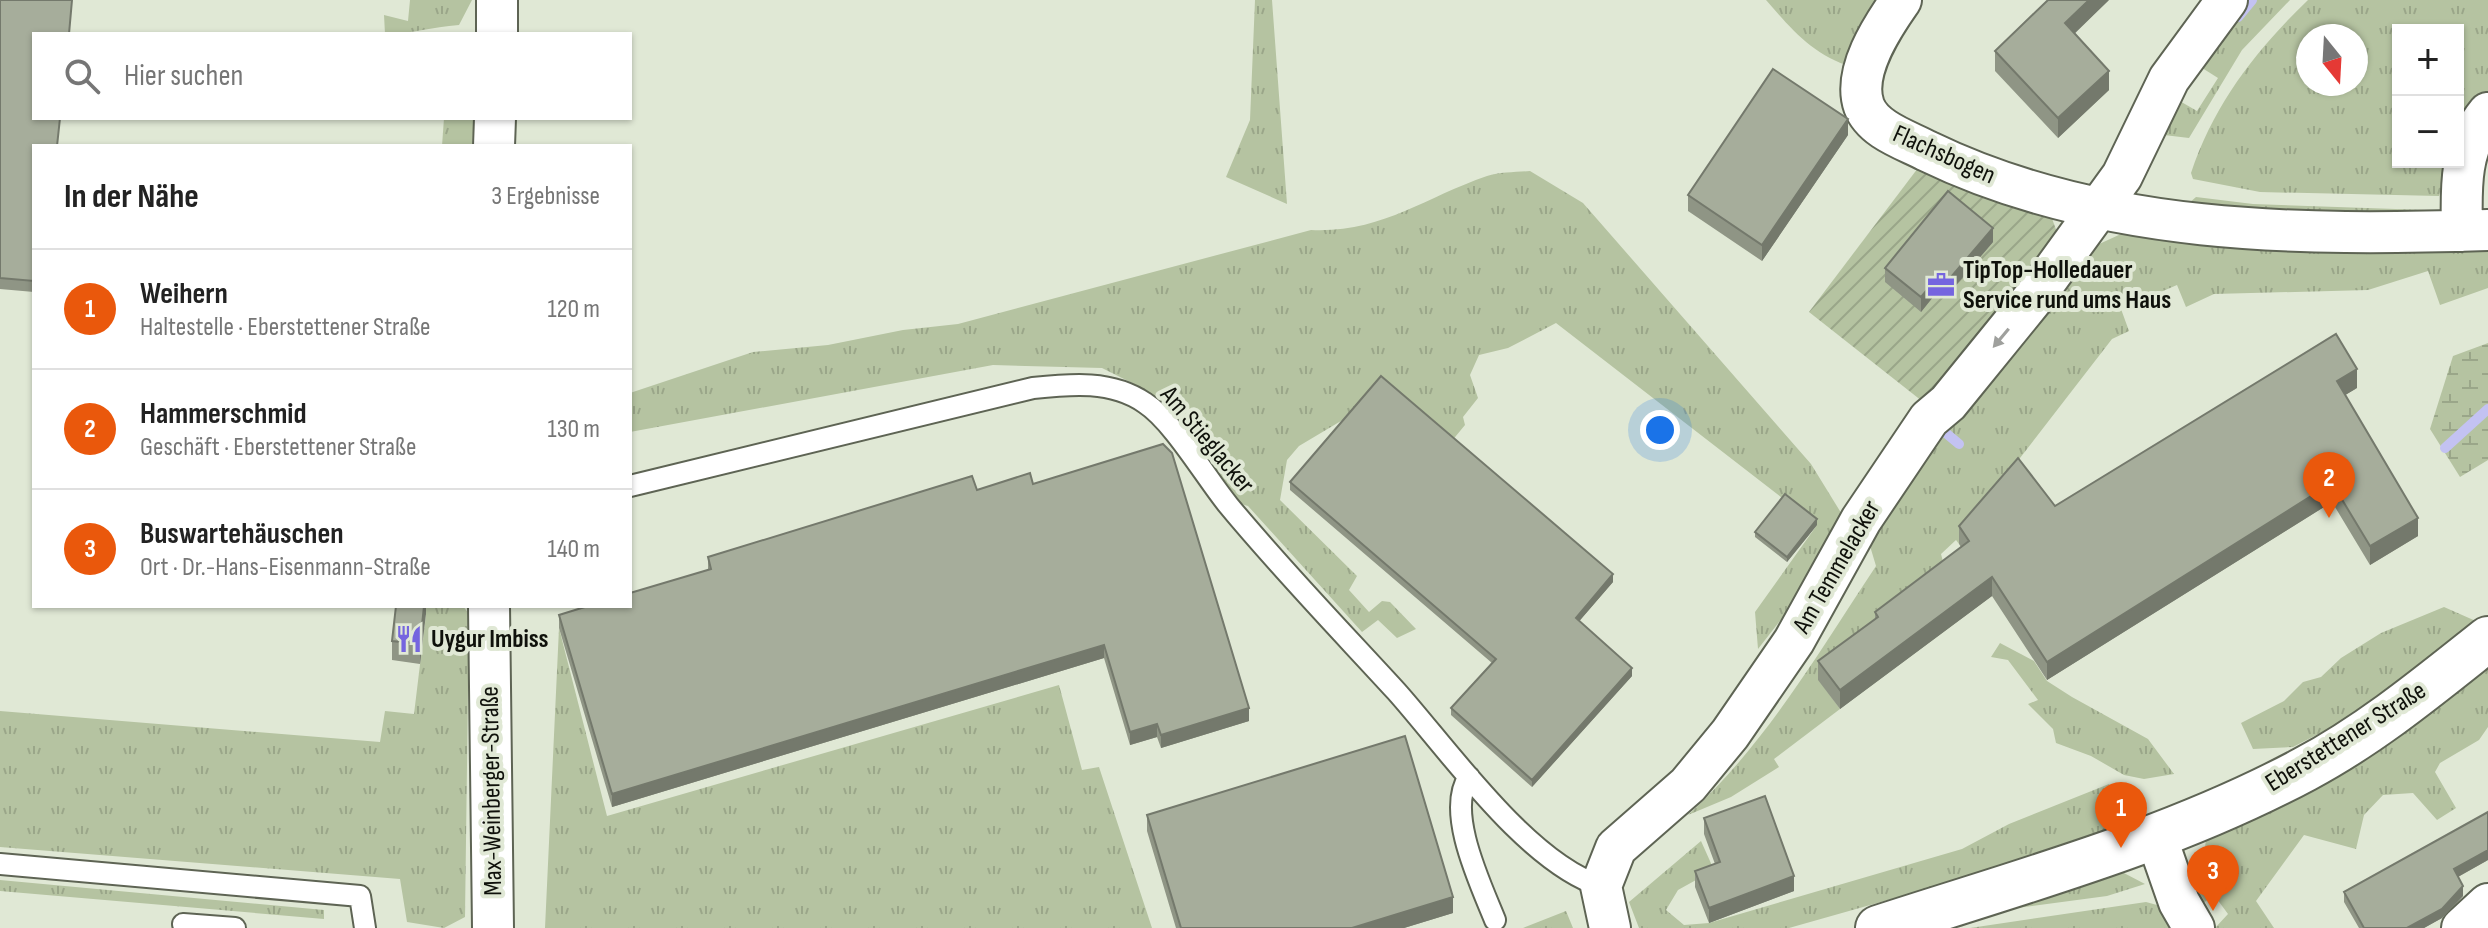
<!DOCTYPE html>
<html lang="de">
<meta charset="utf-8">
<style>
:root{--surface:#fff;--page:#f6f6f6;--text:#222;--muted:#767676;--line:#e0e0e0;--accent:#ea580c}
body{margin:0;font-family:"Sofia Sans Condensed",sans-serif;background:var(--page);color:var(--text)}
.controls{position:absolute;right:24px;top:24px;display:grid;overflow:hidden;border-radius:0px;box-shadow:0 2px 6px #0004}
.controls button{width:72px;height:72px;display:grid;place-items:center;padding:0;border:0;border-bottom:2px solid var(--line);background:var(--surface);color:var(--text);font:40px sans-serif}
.compass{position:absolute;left:2296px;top:24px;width:72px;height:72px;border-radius:50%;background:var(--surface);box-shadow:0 2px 6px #0004;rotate:162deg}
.you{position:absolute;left:1660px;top:430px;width:28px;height:28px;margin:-20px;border:6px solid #fff;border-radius:50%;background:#1a73e8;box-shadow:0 0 0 12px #1a73e833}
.badge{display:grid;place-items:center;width:52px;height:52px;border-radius:50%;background:var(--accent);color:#fff;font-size:26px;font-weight:700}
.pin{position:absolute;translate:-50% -66px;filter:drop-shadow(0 2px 4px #0008)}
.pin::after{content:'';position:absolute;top:42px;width:28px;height:24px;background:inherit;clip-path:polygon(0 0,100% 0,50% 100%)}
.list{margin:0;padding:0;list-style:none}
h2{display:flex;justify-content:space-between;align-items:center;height:104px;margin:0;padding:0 32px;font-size:34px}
h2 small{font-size:26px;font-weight:400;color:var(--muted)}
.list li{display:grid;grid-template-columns:52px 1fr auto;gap:24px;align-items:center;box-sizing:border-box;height:120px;padding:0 32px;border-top:2px solid var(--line)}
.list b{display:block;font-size:30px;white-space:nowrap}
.list p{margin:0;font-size:26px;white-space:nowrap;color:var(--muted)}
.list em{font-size:26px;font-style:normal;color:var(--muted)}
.icon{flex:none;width:44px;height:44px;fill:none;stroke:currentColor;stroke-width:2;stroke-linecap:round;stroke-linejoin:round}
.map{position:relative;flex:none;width:2488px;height:928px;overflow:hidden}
.search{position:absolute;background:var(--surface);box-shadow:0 2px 6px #0004;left:32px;top:32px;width:600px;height:88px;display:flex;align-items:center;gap:20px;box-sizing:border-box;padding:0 28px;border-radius:0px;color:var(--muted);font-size:30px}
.panel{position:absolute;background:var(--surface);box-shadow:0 2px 6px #0004;left:32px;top:144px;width:600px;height:464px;border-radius:0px}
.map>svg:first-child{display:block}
</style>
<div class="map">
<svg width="2488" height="928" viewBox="0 0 2488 928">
<defs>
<pattern id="grass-tufts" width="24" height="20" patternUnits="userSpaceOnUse" patternTransform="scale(2)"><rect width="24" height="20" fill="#b5c3a1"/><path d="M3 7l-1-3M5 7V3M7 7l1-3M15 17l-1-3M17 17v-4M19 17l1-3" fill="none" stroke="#9aa689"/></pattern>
<pattern id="wetland-marsh" width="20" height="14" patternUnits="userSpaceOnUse" patternTransform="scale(2)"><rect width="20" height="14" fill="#b5c3a1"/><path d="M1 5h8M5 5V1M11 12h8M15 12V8" fill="none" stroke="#9aa689"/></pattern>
<pattern id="garden-furrows" width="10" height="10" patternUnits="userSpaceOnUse" patternTransform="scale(2)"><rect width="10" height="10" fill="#b5c3a1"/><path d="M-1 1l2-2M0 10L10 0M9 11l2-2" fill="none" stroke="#9aa689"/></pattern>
</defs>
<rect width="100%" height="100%" fill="#e0e8d5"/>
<!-- grass -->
<path fill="url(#grass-tufts)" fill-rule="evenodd" d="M410 0H472L459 25C432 27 410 34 385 34L384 15 408 21Z
M1255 0H1272L1287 204 1226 177 1250 120Z
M1766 0H1880L1852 67C1814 56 1791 29 1766 0Z
M2252 0H2290L2242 50 2189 138 2164 135 2178 100 2197 111 2218 78 2199 66Z
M2308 0H2488V96L2458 140V30H2398V162H2450L2439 196 2260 192 2193 179 2191 173C2214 104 2256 50 2308 0ZM2308 36H2356V84H2308Z
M444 118H474L472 146H442Z
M1530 171 1583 203 1811 464 1843 516 1840 544 1758 649 1755 612 1817 525 1556 323 1508 348 1479 355 1470 375 1478 398 1463 417 1465 425 1451 442 1346 418 1299 446 1287 460 1280 500 1357 576 1349 590 1369 612 1382 601 1390 602 1416 629 1397 638 1378 620 1362 632 1248 506 1231 501 1193 449 1138 386 1102 368 993 365 630 432V393L753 352 828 345 903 330 958 324 1311 230C1382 233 1423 198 1487 176 1500 172 1516 172 1530 171Z
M2196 197 2253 204 2425 210 2415 216 2305 218 2189 203Z
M2121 234 2318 252 2488 248V288L2440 305 2428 271 2368 290 2214 294 2186 307 2177 285 2121 309 2129 331 2112 339 2020 458 2018 477 1959 544 1956 540 1941 554 1947 577 1819 680 1840 709 1774 759 1779 767 1731 797 1688 815C1765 745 1819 652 1876 566L1870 546 1942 424 1955 419 2097 245Z
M402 606H463L469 614 465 917 444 928 407 922 400 879 0 847V711L380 742 385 711 414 714 426 615Z
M2444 607 2478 622 2359 713 2293 747 2253 749 2241 723 2284 701 2303 682 2321 677 2341 658 2381 633Z
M559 628 607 816 1059 685 1082 770 1099 767 1152 928H545Z
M2000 643 2034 661 2047 681 2072 697 2148 739 2174 774 2144 779 2124 775 2091 756 2056 743 2053 729 2028 704 2038 700 2008 660 1991 657Z
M2488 657V727L2479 740 2440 763 2435 772 2456 808 2437 820 2413 793 2383 795 2364 815 2356 849 2304 835 2256 901 2274 928H2215L2228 914 2214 895 2198 907 2206 839Z
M2109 784C2123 801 2123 810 2115 830L2029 860 1789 928H1639L1629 902 1701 841 1714 870 1678 890 1666 910 1684 925 1709 923 1962 849 2009 824Z
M2122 872 2145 884 2107 896 1987 912Z
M0 880 324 910V919L0 891Z
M2146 902 2157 905 2176 928H1970Z
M1566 911 1573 928H1523Z"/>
<!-- wetland -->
<path fill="url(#wetland-marsh)" d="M2488 343V460L2460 477 2430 429 2453 356Z"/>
<!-- garden -->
<path fill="url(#garden-furrows)" d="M1921 164 2050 213 2058 235 1927 405 1809 312Z"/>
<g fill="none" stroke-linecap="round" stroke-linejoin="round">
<!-- stream -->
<path stroke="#c3c2f2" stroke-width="10" d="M2238 17 2252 0
M1935 424 1959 444
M2445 448 2488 409"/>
<!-- service casing -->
<g stroke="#5e6454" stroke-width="24">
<path id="service" d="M630 486 1033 388C1071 384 1112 380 1145 403 1173 421 1206 478 1229 506 1282 570 1340 630 1396 691 1447 748 1527 863 1601 886
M1469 777C1445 811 1481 885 1495 920
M0 864 360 896 365 928
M183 924 235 928"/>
</g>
<!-- minor casing -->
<g stroke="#5e6454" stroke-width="44">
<path id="minor" d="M1901 0C1882 27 1852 72 1864 106 1873 130 1906 140 1927 151 2100 235 2300 236 2488 230
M497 34V0
M494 146 495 118
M2462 231C2461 189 2459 148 2488 113
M489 606 493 928
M2156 836 2179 902 2194 928
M1610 928 1601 886 1616 848 1688 785 1730 734 1794 641 1861 520 1929 419 1948 403 2035 296 2122 176 2169 79 2227 0
M2462 928 2488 904"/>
</g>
<!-- secondary casing -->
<g stroke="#5e6454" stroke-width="48">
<path id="secondary" d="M1878 928C2022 881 2171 841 2305 769 2371 734 2430 685 2488 639"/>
</g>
<!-- service -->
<use href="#service" stroke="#fff" stroke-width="20"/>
<!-- minor -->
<use href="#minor" stroke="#fff" stroke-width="40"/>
<!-- secondary -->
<use href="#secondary" stroke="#fff" stroke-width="44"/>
</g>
<!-- wall -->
<path fill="#8f9585" d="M0 0 34 146V292L0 289Z
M2109 0 2074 33 2109 90 2058 138 1995 71V51Z
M1848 135 1762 261 1688 211V195Z
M1993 242 1945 298 1937 292 1921 312 1885 282V268Z
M2357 388 2345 395 2418 536 2370 565 2332 502 2047 680 1992 596 1840 709 1818 680V661L1875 619V612L1961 547 1959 544V526L2055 506Z
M1290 482 1613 582 1579 621 1632 676 1532 787 1451 715V708L1492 663 1290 490Z
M1033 484 1249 721 1161 748 1157 737 1130 745 1104 658 612 807 559 628V615L708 570V557L977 490Z
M1817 525 1787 562 1755 537V532Z
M426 606 420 664 392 660V641Z
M1147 815 1453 913 1404 928H1176L1147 831Z
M1704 818 1794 891 1709 923 1695 887V871L1715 864 1704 834Z
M2488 860 2458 877 2463 896 2442 918 2424 928H2359L2344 902V892Z"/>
<!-- shaded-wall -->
<path fill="#74796c" d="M2089 0H2109L2065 43V23Z
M2109 71V90L2058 138V118Z
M1848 119V135L1762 261V245Z
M1993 228V242L1945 298V284Z
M1937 278V292L1921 312V297Z
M2357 369V388L2337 400V381Z
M2332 483V502L2047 680V662Z
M2418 518V536L2370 565V546Z
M1817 519V525L1787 562V557Z
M1613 574V582L1576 625V618Z
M1992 577V596L1840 709V690Z
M424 606H426V614L420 664V644Z
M1104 645V658L612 807V794Z
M1632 668V676L1532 787V780Z
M1249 708V721L1161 748V735Z
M1157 724V737L1130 745V732Z
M2488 850V860L2454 879V869Z
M1794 876V891L1709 923V908Z
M2463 886V896L2442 918 2424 928H2407Z
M1453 897V913L1404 928H1352Z"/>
<!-- building -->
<path fill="#a6ad9b" stroke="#74796c" stroke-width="2" d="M0 0H72L69 34H34V118H60L57 146H34V281L0 278Z
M2048 0H2089L2065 23 2109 71 2058 118 1995 51Z
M1773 69 1848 119 1762 245 1688 195Z
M1948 191 1993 228 1945 284 1937 278 1921 297 1885 268Z
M2336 334 2357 369 2337 381 2418 518 2370 546 2332 483 2047 662 1992 577 1840 690 1818 661 1878 617 1875 612 1969 541 1959 526 2018 458 2055 506Z
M1381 376 1613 574 1576 618 1632 668 1532 780 1451 708 1496 659 1290 482Z
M1163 444 1172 453 1249 708 1161 735 1157 724 1130 732 1104 645 612 794 559 615 588 606H630V593L711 569 708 557 972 476 977 490 1030 473 1033 484Z
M1785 494 1817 519 1787 557 1755 532Z
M396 606H424L420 644 392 641Z
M1405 736 1453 897 1352 928H1181L1147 815Z
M1765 796 1794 876 1709 908 1695 871 1720 862 1704 818Z
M2488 812V850L2454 869 2463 886 2442 909 2407 928H2364L2344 892Z"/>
<!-- one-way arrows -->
<defs><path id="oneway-solid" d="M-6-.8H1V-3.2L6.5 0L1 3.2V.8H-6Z" transform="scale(2)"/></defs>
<use fill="#9fa09d" href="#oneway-solid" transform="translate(2001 338) rotate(130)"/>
<!-- icons -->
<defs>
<g id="office-bare" transform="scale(2.16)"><path d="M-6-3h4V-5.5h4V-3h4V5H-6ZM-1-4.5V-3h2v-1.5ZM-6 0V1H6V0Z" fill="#7565df" stroke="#e0e8d5" stroke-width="2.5" paint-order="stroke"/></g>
<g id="restaurant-bare" transform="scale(2.16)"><path d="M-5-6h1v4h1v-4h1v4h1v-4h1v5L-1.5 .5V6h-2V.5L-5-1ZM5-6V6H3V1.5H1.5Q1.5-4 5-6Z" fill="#7565df" stroke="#e0e8d5" stroke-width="2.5" paint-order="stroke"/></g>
</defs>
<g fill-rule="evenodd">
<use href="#office-bare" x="1941" y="285"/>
<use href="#restaurant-bare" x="409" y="639"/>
</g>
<g text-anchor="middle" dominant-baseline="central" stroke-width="8" stroke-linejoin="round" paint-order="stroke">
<!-- street labels -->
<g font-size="26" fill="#0f110b" stroke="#e0e8d5">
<text transform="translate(1944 155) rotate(24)">Flachsbogen</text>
<text transform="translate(1207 440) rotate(50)">Am Stieglacker</text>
<text transform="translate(1837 567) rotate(-60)">Am Temmelacker</text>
<text transform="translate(2346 737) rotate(-32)">Eberstettener Straße</text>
<text transform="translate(492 791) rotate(-91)">Max-Weinberger-Straße</text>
</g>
<!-- poi labels -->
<g font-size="26" font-weight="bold" fill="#0f110b" stroke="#e0e8d5" text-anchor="start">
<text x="1963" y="270">TipTop-Holledauer<tspan x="1963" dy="30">Service rund ums Haus</tspan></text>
<text x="431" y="639">Uygur Imbiss</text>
</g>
</g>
</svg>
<div class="controls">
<button>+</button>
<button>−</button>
</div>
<svg class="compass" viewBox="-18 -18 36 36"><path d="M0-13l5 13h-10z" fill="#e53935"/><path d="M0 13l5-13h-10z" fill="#767676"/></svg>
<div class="you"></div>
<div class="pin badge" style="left:2121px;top:848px">1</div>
<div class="pin badge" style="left:2329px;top:518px">2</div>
<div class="pin badge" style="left:2213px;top:911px">3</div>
<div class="search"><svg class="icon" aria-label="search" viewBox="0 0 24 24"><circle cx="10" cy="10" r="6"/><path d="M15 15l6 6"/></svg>Hier suchen</div>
<section class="panel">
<h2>In der Nähe<small>3 Ergebnisse</small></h2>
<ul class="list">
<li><span class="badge">1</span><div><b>Weihern</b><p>Haltestelle · Eberstettener Straße</p></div><em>120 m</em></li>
<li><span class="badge">2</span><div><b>Hammerschmid</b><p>Geschäft · Eberstettener Straße</p></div><em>130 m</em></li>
<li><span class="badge">3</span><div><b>Buswartehäuschen</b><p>Ort · Dr.-Hans-Eisenmann-Straße</p></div><em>140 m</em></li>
</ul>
</section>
</div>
